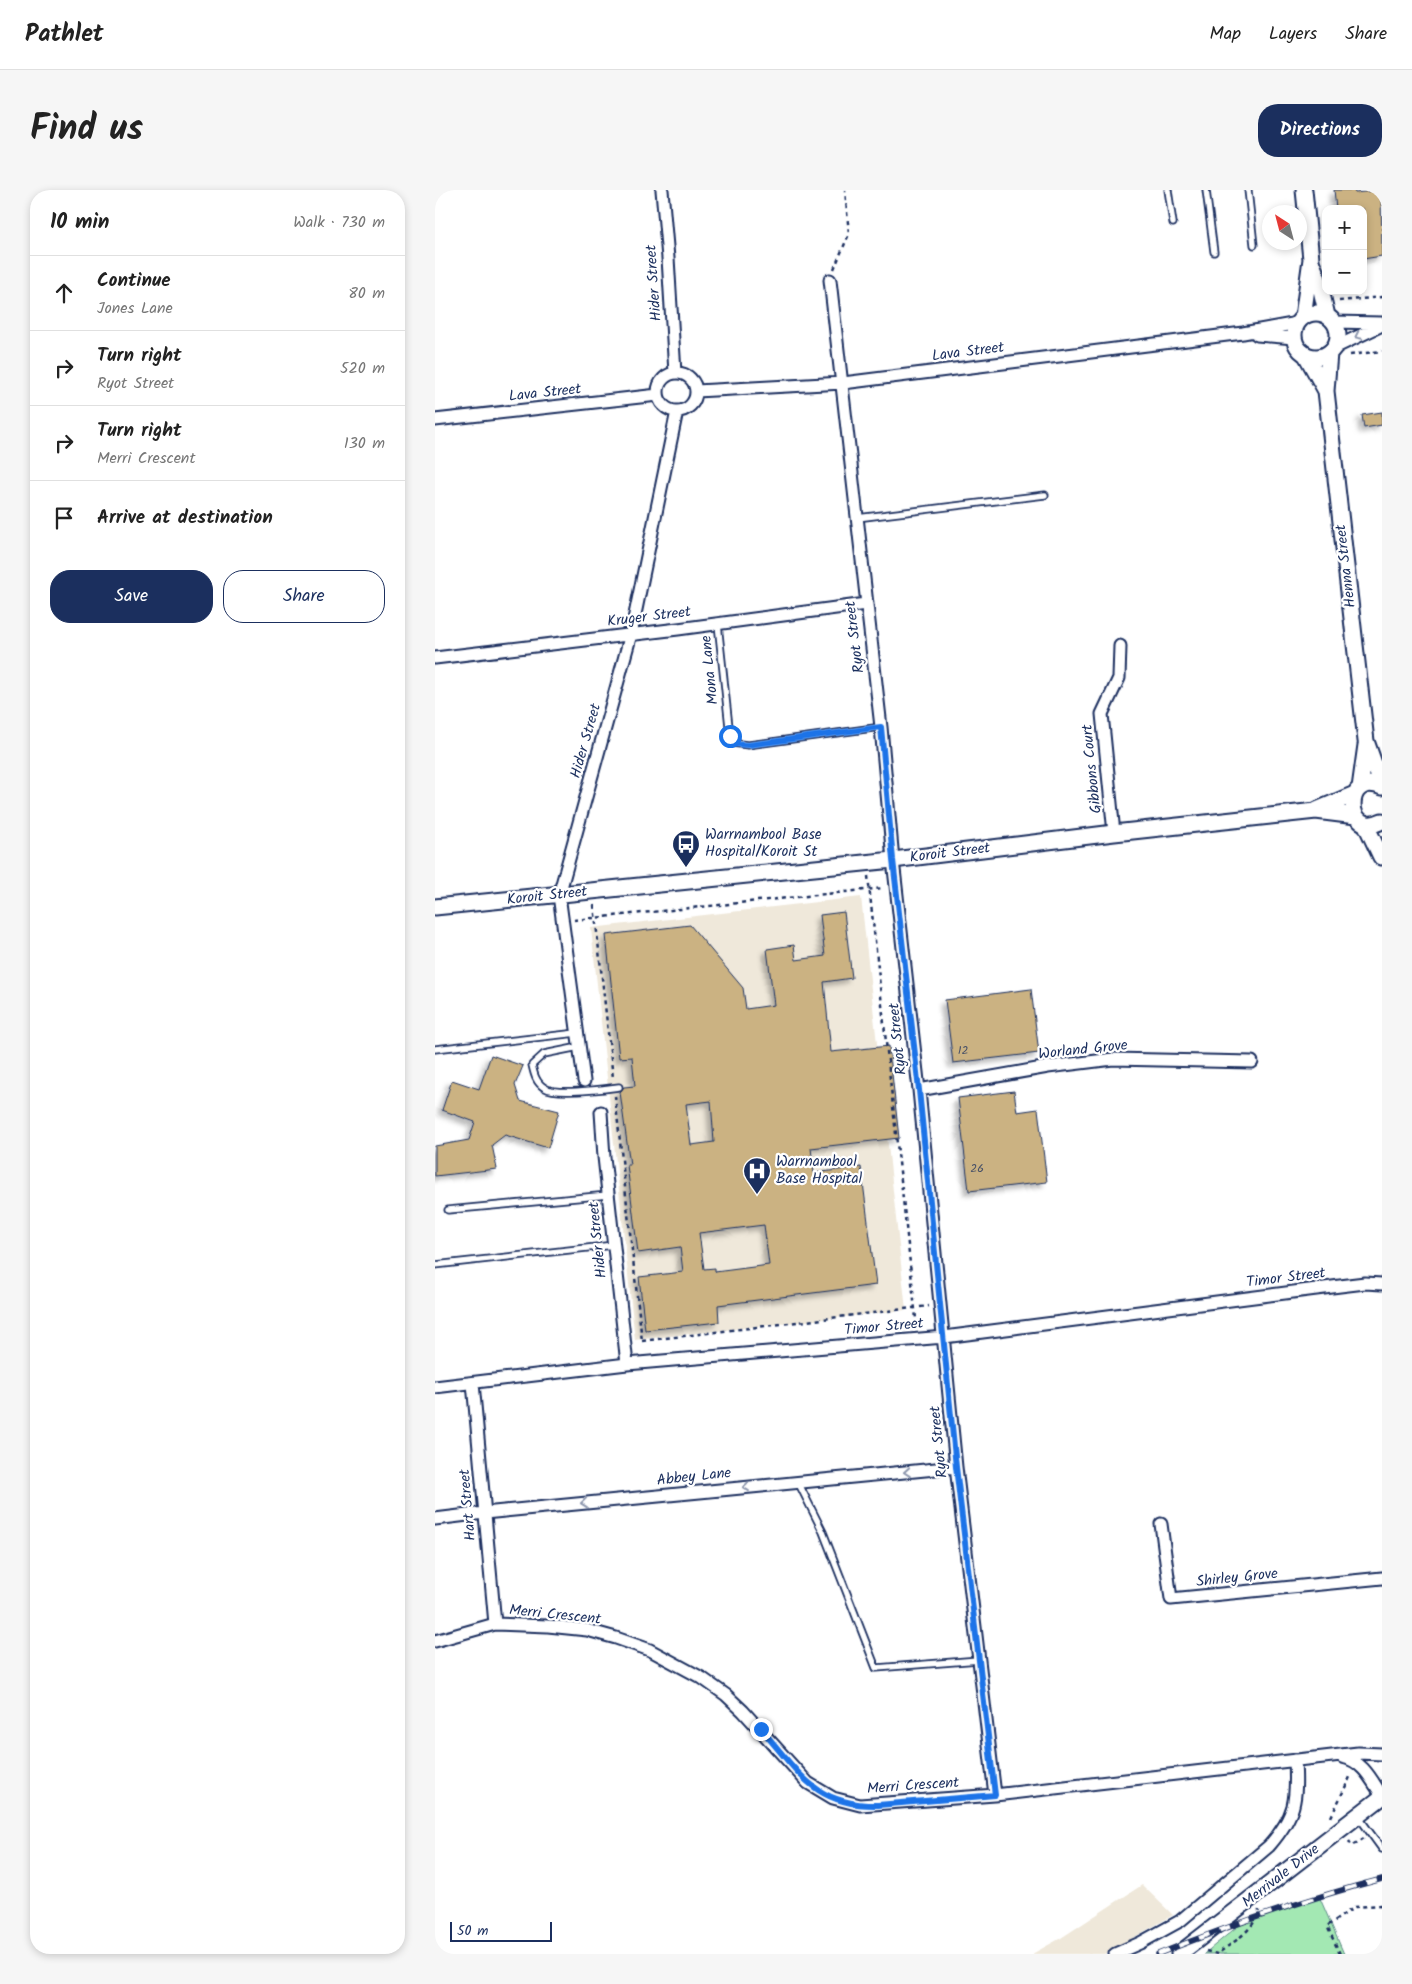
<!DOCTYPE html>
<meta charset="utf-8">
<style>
:root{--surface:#fff;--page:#f6f6f6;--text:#222;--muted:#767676;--line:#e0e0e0;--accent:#1b2f5e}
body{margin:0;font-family:Kalam,sans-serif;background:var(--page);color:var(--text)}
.controls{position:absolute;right:15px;top:15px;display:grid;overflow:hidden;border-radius:10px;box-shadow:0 2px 8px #0003}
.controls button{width:45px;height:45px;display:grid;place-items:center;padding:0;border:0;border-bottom:1px solid var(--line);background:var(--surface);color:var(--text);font:25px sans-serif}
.compass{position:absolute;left:827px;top:15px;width:45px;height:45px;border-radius:50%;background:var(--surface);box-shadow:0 2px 8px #0003;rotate:324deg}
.scale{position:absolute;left:15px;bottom:12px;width:102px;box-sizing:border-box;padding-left:5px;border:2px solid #1b2f5e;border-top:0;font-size:14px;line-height:18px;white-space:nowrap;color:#1b2f5e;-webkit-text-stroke:4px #fff;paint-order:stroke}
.stop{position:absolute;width:15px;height:15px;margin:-11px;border:4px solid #1a73e8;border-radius:50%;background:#fff}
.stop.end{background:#1a73e8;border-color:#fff;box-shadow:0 1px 5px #0008}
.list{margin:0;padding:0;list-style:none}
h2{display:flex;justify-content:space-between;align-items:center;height:65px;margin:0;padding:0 20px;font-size:21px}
h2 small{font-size:16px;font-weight:400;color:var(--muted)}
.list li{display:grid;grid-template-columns:32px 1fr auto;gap:15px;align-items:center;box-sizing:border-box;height:75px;padding:0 20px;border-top:1px solid var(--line)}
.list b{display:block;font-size:19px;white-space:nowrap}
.list p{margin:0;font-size:16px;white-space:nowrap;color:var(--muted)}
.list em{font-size:16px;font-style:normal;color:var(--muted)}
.actions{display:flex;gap:10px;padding:15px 20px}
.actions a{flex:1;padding:11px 0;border:1px solid var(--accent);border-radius:20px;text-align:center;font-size:18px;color:var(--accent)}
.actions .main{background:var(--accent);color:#fff}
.icon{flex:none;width:28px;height:28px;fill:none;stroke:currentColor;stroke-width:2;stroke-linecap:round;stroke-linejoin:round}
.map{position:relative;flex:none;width:947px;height:1764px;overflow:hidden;border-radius:20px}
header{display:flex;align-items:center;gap:30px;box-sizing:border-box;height:70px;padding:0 25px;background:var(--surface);border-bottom:1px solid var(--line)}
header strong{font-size:24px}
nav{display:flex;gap:28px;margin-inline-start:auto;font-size:18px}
.intro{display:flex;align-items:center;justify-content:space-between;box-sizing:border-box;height:120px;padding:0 30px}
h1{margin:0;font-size:35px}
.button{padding:12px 22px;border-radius:20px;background:var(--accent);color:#fff;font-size:18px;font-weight:700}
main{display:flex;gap:30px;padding:0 30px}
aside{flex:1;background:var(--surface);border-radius:20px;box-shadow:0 2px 8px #0003}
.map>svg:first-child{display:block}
</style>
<header>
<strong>Pathlet</strong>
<nav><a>Map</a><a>Layers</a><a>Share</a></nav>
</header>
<div class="intro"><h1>Find us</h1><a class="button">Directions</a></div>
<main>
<aside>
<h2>10 min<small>Walk · 730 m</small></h2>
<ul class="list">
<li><svg class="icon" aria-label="ahead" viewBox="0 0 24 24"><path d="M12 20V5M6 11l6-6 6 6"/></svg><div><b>Continue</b><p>Jones Lane</p></div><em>80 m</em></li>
<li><svg class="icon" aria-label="right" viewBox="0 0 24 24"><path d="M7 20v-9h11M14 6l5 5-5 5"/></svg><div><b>Turn right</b><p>Ryot Street</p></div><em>520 m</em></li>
<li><svg class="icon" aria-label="right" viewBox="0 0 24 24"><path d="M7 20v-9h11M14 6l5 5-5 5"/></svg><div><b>Turn right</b><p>Merri Crescent</p></div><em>130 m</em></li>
<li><svg class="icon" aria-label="arrive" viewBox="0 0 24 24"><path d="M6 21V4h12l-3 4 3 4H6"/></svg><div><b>Arrive at destination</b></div></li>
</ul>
<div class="actions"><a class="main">Save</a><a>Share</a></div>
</aside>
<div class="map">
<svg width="947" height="1764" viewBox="0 0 947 1764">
<defs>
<filter id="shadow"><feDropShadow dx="-4.5" dy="4.5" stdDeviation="2.5" flood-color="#0004"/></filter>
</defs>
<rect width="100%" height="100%" fill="#fff"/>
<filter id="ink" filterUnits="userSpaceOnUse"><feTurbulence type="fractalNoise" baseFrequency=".02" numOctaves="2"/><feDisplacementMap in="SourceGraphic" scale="10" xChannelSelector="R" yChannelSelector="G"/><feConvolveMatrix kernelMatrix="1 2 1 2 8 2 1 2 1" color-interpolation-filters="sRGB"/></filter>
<g filter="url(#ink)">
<!-- built -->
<path fill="#efe8da" d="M426 707 471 1120 200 1150 156 738Z
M707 1695 738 1725 670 1764H597L626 1748Z"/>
<!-- green -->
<path fill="#a3e8b3" stroke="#5f8c88" d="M884 1706 909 1764H769L803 1736Z"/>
<!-- building -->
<path fill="#cbb282" stroke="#1b2f5e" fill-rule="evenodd" filter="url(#shadow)" d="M899 0H919L920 3 946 0 947 66 928 69V19H901Z
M947 222V235L929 238 927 225Z
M409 722 417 788 389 792 396 862 454 856 464 948 376 958 379 983 426 977 441 1095 283 1115 284 1132 210 1140 204 1087 248 1082 245 1057 203 1063 192 975H195L185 902 189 897 200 896 197 867 184 868 171 745 255 735 308 798 311 819 339 815 332 759 359 755 361 770 390 766 385 725ZM276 911 279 952 256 955 251 914ZM329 1035 334 1075 280 1082V1078L269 1079 264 1043Z
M596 799 604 863 518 873 510 810Z
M56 865 88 876 80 895 85 911 124 921 113 958 70 945 57 955 62 979 0 986V956L34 950 40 932 7 920 17 890 44 899Z
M579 901 582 922 603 919 612 992 534 1001 523 908Z"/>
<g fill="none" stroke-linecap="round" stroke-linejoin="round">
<!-- service casing -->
<g stroke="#1b2f5e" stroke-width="9">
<path id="service" d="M733 0 738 33
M771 0 779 62
M813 0 819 55
M422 328 610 305
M283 434 295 546 297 553 313 555 446 537
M144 857 109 864 97 875C99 884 101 893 110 898 121 905 169 899 184 897
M0 859 142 843
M13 1020 173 1005
M0 1075 179 1055
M363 1292 388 1342 441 1478 544 1470
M923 1626 947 1659"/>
</g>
<!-- minor casing -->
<g stroke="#1b2f5e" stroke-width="15">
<path id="minor" d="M227 0 233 68 240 183
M395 90 446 537 458 670 484 900 521 1277 560 1605
M899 132 947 133
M822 145 859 148
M899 158 947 135
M223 202a19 19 0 1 1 38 0a19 19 0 1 1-38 0Z
M261 201 408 193 808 143 863 133
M0 230 223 205
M0 468 243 439 431 414
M679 643 667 524 684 488 685 456
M149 891 124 705 196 444 242 221
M484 900 613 877 678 869 817 872
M166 922 169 967 192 1174
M38 1193 60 1434
M0 1197 192 1174 509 1147 905 1096 930 1093 947 1094
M0 1329 49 1323 521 1277
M726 1334 736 1409 947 1388
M0 1451 60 1434 113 1436 152 1440 181 1448 215 1460 267 1488 291 1505 308 1521 373 1593 398 1608 425 1615 560 1605 923 1563 947 1564
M907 1567C928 1571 936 1589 947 1606
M680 1764 705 1753 745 1731 834 1656C861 1625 862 1610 860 1570"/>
</g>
<!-- tertiary casing -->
<g stroke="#1b2f5e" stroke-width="19">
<path id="tertiary" d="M876 71 884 91 892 126
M859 145a22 22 0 1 1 44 0a22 22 0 1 1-44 0Z
M868 127 876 69 869 0
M894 163 891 201 931 551 947 596
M871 165 891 201
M947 597C907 580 910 650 947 631
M925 598 931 555
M882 620 920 604
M930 633 946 667
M0 717 458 670 679 643 881 621 921 626
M744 1764 947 1607"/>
</g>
<!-- path -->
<path stroke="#1b2f5e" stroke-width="2.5" stroke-dasharray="4 4" stroke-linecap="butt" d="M399 79 414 44 410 0
M904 111 947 107
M915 165 947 161
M433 686 482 1138
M159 715 178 888
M139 730 449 698
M180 906 207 1151
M207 1151 494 1116
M896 1627 916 1585
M914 1651 917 1656 929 1648
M771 1761 782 1764C797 1753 820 1740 824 1720
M905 1764 892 1736 920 1717 947 1715"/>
<!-- service -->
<use href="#service" stroke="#fff" stroke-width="5.5"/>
<!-- minor -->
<use href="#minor" stroke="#fff" stroke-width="11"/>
<!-- tertiary -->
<use href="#tertiary" stroke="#fff" stroke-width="15"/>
<!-- rail casing -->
<g stroke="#1b2f5e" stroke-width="5.5">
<path id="rail" d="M723 1764C796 1735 870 1709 947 1689"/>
</g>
<!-- rail -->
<use href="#rail" stroke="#fff" stroke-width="4" stroke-dasharray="11" stroke-linecap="butt"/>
</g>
<!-- one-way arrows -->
<defs><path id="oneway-chevron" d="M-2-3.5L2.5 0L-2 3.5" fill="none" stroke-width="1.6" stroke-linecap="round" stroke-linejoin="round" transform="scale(1.25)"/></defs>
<g stroke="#8d97ae">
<use href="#oneway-chevron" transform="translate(923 146) rotate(154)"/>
<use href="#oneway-chevron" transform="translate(472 1282) rotate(175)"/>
<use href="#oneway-chevron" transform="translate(311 1297) rotate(174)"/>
<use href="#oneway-chevron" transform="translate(149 1313) rotate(174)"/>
</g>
</g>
<g fill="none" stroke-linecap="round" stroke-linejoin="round" filter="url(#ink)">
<!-- route -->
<path stroke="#1a73e8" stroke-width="6" d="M295 546 298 554 313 555 446 537 458 670 484 900 521 1277 560 1605 443 1615C379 1616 364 1582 326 1539"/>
</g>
<!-- icons -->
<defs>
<g id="bus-pin" transform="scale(1.4375)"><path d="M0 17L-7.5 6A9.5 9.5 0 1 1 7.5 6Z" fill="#1b2f5e" stroke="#fff"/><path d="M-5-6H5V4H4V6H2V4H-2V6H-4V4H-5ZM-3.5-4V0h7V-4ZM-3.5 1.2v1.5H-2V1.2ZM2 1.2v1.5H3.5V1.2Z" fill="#fff"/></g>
<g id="hospital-pin" transform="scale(1.4375)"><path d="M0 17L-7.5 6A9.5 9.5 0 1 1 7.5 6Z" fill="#1b2f5e" stroke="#fff"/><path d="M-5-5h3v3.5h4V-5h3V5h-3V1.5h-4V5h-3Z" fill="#fff"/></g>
</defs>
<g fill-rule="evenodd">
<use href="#bus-pin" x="251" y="654"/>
<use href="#hospital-pin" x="322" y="981"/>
</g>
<g text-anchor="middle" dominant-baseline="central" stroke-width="4.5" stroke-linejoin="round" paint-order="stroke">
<!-- number labels -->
<g font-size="12" fill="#475067">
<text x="528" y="860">12</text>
<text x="542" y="978">26</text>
</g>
<!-- street labels -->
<g font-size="15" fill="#1b2f5e" stroke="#fff">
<text transform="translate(219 93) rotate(-94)">Hider Street</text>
<text transform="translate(533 162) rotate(-7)">Lava Street</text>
<text transform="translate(110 203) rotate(-6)">Lava Street</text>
<text transform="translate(911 376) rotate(-97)">Henna Street</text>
<text transform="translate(214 427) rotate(-7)">Kruger Street</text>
<text transform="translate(420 447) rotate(-97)">Ryot Street</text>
<text transform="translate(275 480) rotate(-96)">Mona Lane</text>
<text transform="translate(151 551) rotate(-74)">Hider Street</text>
<text transform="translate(657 579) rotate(-96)">Gibbons Court</text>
<text transform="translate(515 663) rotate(-7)">Koroit Street</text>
<text transform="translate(112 706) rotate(-6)">Koroit Street</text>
<text transform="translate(463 849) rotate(-96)">Ryot Street</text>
<text transform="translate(648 860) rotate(-6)">Worland Grove</text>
<text transform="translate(163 1050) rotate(-96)">Hider Street</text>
<text transform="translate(851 1088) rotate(-7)">Timor Street</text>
<text transform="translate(449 1137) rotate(-5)">Timor Street</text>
<text transform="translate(504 1252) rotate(-96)">Ryot Street</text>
<text transform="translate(259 1287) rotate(-6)">Abbey Lane</text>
<text transform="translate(33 1315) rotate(-95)">Hart Street</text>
<text transform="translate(802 1388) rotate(-6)">Shirley Grove</text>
<text transform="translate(120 1425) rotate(6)">Merri Crescent</text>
<text transform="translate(478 1596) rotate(-4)">Merri Crescent</text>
<text transform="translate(846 1686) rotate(-38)">Merrivale Drive</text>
</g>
<!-- poi labels -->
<g font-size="15" fill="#1b2f5e" stroke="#fff" text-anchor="start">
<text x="270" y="645">Warrnambool Base<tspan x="270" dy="17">Hospital/Koroit St</tspan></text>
<text x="341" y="972">Warrnambool<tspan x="341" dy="17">Base Hospital</tspan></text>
</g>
</g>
</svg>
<div class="controls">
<button>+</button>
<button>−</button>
</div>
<svg class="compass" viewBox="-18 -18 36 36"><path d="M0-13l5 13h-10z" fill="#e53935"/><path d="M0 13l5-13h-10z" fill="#767676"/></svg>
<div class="scale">50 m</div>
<div class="stop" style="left:295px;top:546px"></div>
<div class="stop end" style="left:326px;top:1539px"></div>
</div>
</main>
